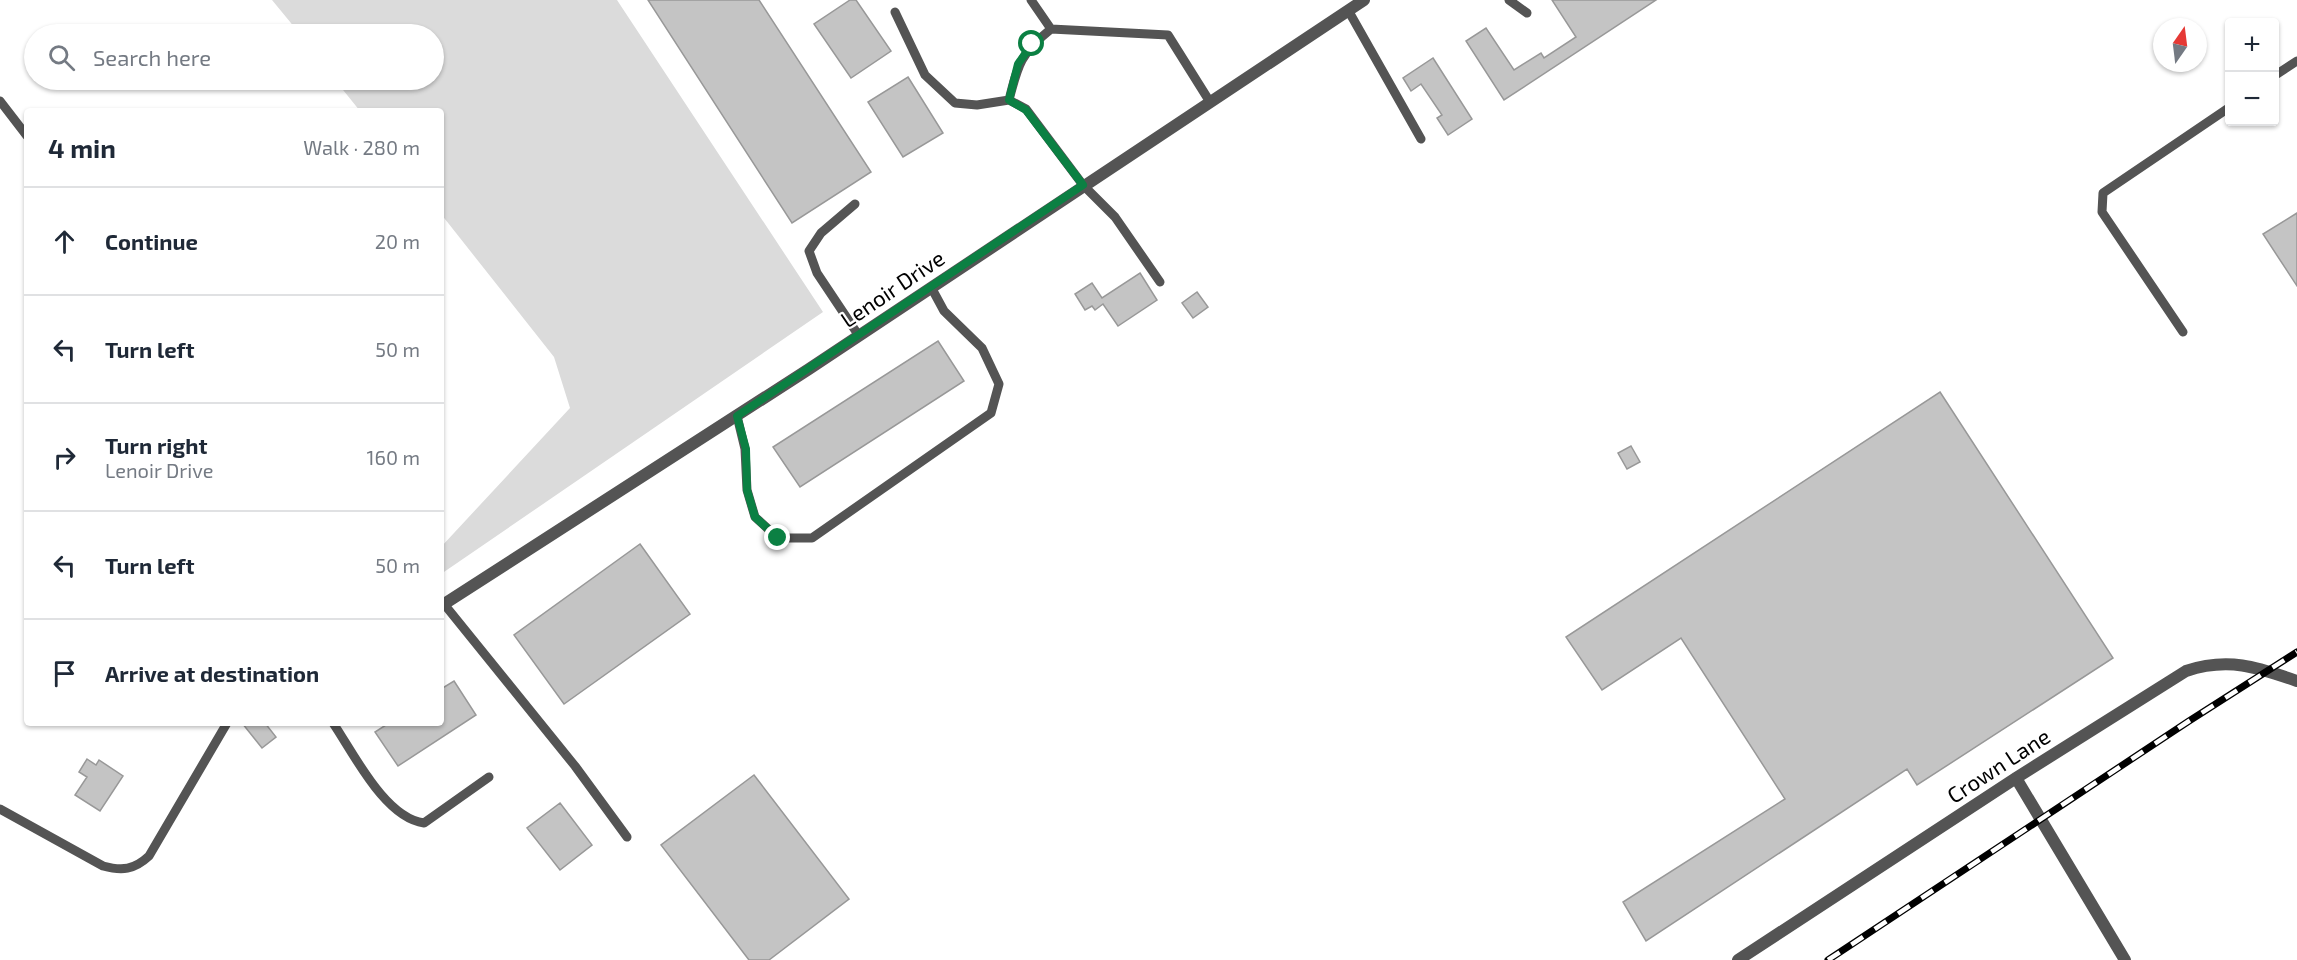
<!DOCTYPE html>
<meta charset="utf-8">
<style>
:root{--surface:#fff;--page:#f2f2f3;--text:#1f2937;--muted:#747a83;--line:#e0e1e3}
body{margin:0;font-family:"Exo 2",sans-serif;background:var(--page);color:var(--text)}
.controls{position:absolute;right:18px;top:18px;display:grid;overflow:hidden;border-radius:6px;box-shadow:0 2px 4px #0004}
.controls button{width:54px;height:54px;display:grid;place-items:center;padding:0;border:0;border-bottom:2px solid var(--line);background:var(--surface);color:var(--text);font:30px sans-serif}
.compass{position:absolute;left:2153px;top:18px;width:54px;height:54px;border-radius:50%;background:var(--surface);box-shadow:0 2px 4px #0004;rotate:14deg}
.stop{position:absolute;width:18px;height:18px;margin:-14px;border:4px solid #0b8043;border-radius:50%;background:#fff}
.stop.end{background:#0b8043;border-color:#fff;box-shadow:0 2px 6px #0008}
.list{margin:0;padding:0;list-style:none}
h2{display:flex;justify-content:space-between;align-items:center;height:78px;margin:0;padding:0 24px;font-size:26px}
h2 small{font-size:20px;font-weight:400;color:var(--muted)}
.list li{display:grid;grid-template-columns:39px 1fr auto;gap:18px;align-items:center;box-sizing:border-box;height:108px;padding:0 24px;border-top:2px solid var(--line)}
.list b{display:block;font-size:22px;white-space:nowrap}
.list p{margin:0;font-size:20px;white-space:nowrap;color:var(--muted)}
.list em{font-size:20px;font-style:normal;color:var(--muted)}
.icon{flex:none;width:33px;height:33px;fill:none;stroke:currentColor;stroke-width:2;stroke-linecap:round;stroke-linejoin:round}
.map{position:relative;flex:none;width:2297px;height:960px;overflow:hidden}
.search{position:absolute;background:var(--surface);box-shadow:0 2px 4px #0004;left:24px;top:24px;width:420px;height:66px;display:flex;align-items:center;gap:15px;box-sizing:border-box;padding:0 21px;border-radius:33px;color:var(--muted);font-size:22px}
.panel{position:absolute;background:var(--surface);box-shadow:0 2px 4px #0004;left:24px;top:108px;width:420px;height:618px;border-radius:6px}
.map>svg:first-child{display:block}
</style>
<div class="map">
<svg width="2297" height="960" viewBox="0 0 2297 960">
<rect width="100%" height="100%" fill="#fff"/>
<!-- green -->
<path fill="#dbdbdb" d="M272 0H617L823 312 441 574V547L570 408 554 357 441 214V111H360L335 80H434V34H300Z"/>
<!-- building -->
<path fill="#c4c4c4" stroke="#989898" stroke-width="1.5" d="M648 0H759L871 172 792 223Z
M850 0H856L891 51 851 78 814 24Z
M1552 0H1656L1504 100 1466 41 1486 28 1514 70 1541 53 1544 58 1576 37Z
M1433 58 1472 119 1448 135 1437 118 1442 115 1421 84 1411 91 1403 78Z
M908 77 943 133 903 157 868 102Z
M2297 213V286L2263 234Z
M1140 273 1157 300 1118 326 1103 304 1095 310 1092 306 1085 310 1075 294 1092 283 1102 298Z
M1197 292 1208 307 1193 318 1182 303Z
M938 341 964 381 800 487 773 447Z
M1940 392 2113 658 1917 785 1907 769 1646 941 1623 902 1785 799 1681 638 1602 690 1566 637Z
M1631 446 1640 462 1627 469 1618 453Z
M640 544 690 614 564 704 514 635Z
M454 681 476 715 398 766 375 732 389 723H441V689Z
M242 723H265L276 737 262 748Z
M87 759 96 765 99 760 123 776 100 811 75 795 87 777 79 772Z
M754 775 849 899 769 960H749L661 845Z
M560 803 592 845 560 870 527 828Z"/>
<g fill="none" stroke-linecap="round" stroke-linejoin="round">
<!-- service -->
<path stroke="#545454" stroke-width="9" d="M1031 0 1051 29 1168 35 1210 102
M1509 0 1527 13
M1348 10 1421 139
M895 12 925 75 955 103 977 105 1009 100 1026 109 1083 185 1115 217 1160 282
M2274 76 2297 61
M1009 100C1018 64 1021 53 1051 29
M0 101 27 136
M855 204 821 233 809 251 817 273 859 336
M2183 332 2102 212 2103 193 2230 107
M737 416 745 449 747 490 755 517 778 538H812L991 413 999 384 982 348 944 311 931 287
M444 604 575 766 627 837
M333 723C354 754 385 818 424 823L489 777
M0 809 103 866C122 871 134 870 149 856L227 723"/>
<!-- minor -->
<path stroke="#545454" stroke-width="12" d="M441 606 809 369 1364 0
M2016 778 2125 960
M1738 960 2016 778 2186 671C2228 657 2257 667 2297 681"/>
<!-- rail casing -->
<g stroke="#000" stroke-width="7">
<path id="rail" d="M1828 960 2189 721 2297 652"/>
</g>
<!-- rail -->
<use href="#rail" stroke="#fff" stroke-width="4.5" stroke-dasharray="14" stroke-linecap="butt"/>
</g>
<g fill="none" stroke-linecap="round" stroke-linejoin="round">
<!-- route -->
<path stroke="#0b8043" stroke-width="8" d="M778 538 755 517 747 490 746 449 737 416 1083 185 1026 110 1009 100 1018 64 1032 44"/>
</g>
<g text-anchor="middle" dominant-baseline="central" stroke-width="4.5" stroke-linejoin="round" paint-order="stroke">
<!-- street labels -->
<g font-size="22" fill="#000" stroke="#fff">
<text transform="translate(892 288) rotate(-34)">Lenoir Drive</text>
<text transform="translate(1998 765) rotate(-33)">Crown Lane</text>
</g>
</g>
</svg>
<div class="controls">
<button>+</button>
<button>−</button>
</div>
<svg class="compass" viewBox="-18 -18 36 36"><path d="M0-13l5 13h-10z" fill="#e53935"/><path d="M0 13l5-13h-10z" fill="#747a83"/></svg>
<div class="stop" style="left:1032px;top:44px"></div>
<div class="stop end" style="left:778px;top:538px"></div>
<div class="search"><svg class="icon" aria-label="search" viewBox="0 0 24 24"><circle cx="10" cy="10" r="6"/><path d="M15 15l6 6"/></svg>Search here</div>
<section class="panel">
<h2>4 min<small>Walk · 280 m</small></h2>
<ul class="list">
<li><svg class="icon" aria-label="ahead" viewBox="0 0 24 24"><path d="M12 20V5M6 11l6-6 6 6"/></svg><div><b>Continue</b></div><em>20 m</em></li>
<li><svg class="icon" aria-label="left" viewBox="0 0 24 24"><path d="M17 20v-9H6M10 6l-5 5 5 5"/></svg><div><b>Turn left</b></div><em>50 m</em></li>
<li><svg class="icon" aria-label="right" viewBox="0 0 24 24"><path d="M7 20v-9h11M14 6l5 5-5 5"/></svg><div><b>Turn right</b><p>Lenoir Drive</p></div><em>160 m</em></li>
<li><svg class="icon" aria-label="left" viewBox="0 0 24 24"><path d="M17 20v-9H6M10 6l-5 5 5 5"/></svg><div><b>Turn left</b></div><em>50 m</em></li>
<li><svg class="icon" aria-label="arrive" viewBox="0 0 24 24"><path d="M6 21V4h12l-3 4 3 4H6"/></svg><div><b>Arrive at destination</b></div></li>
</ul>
</section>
</div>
